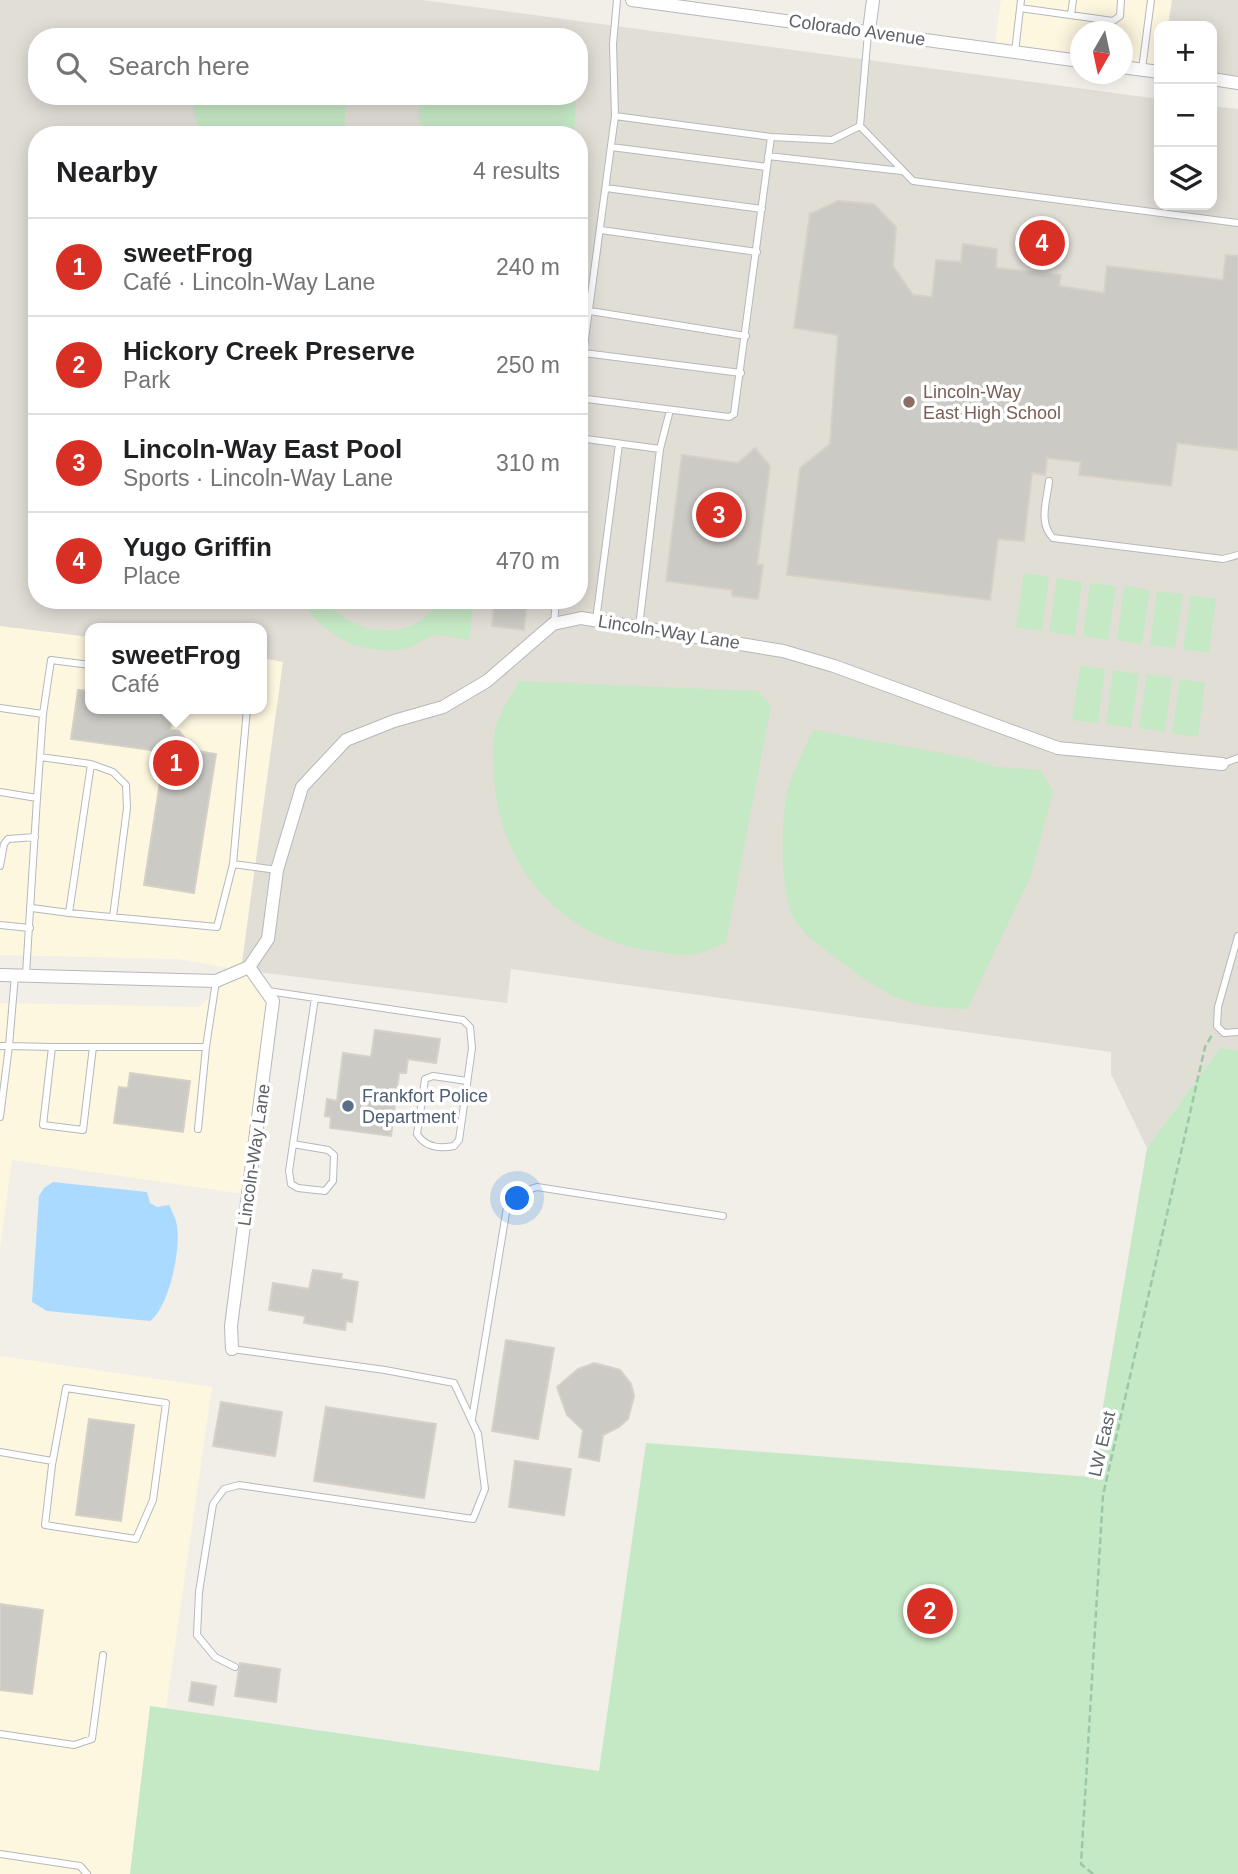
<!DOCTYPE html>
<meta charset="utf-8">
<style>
:root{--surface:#fff;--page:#f2f2f2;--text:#202124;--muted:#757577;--line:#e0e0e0;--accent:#d93025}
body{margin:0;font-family:Arial,sans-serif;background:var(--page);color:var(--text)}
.controls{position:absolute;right:21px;top:21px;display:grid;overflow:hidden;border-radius:14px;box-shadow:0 4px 18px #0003}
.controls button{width:63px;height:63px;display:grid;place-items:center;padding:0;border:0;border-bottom:2px solid var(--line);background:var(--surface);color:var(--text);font:35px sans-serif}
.compass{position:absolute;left:1070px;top:21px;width:63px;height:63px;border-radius:50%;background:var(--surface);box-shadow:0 4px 18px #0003;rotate:189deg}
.you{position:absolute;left:518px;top:1199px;width:24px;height:24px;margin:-18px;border:5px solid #fff;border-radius:50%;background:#1a73e8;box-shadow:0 0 0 10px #1a73e833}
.badge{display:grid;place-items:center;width:46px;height:46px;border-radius:50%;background:var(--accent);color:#fff;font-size:23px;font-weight:700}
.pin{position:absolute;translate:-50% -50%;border:4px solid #fff;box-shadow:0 2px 7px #0006}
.popup{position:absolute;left:85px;top:623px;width:182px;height:91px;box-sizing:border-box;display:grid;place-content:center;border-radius:14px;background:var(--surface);filter:drop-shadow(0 2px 5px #0005);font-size:23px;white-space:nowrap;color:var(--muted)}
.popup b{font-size:26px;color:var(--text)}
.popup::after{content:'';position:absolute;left:50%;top:100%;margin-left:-14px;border:14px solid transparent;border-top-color:var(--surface)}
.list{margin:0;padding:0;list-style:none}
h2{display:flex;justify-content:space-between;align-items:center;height:91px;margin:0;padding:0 28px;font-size:30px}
h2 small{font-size:23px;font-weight:400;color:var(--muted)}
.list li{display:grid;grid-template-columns:46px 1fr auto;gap:21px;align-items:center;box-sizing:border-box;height:98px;padding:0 28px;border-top:2px solid var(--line)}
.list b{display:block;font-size:26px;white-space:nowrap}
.list p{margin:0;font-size:23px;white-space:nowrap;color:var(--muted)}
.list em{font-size:23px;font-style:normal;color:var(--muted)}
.icon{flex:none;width:38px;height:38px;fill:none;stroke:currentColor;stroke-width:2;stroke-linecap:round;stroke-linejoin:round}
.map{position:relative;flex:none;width:1238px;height:1874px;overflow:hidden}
.search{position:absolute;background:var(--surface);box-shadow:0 4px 18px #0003;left:28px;top:28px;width:560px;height:77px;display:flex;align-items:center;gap:18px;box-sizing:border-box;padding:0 24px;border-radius:28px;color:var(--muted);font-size:26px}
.panel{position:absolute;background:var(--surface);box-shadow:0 4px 18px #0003;left:28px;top:126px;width:560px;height:483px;border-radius:28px}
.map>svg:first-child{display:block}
</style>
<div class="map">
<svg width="1238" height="1874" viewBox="0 0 1238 1874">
<rect width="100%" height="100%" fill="#f1efe8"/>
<!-- commercial -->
<path fill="#fef7e0" d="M1001 0H1172L1168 26H1159V68L1123 62 1122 32H1080V56L995 43Z
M0 626 90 637V709H262V658L283 661 241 969 267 1004 244 1194 12 1160 0 1248V1003L199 1007 240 970 178 959 0 955Z
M0 1356 212 1387 166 1709 150 1707 130 1874H0Z"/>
<!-- education -->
<path fill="#e1ded6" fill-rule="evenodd" d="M0 0H422L1159 99V205H1212V106L1238 109V1050L1220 1048 1147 1148 1111 1074V1052L511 969 507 1003 241 970 283 662 262 658V628H90V637L0 626ZM37 37H579V96H37ZM37 135H579V600H37Z
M1172 0H1238V79L1212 75V26H1168Z"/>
<!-- green -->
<path fill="#c5e8c5" d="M190 96H347L344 135H200Z
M419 96H572L576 102 574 135H423L419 119Z
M1024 573 1049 577 1042 631 1016 627Z
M1057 578 1082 582 1075 636 1049 632Z
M1090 583 1116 586 1108 640 1083 636Z
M1124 586 1150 590 1142 644 1117 640Z
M1157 591 1183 594 1175 648 1150 645Z
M1191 595 1216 599 1209 653 1183 649Z
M302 600H326C346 629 390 640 420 621 428 616 438 602 446 600 454 598 465 600 474 600L469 640C459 638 447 635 437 635 428 636 417 645 408 648 366 657 323 638 302 600Z
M1080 666 1105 669 1098 723 1072 720Z
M1113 670 1139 674 1131 728 1106 724Z
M1147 674 1172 678 1165 732 1139 728Z
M1180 679 1205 683 1198 737 1172 733Z
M519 681 758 691 771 706 726 943C717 946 706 952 696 954 683 957 666 953 653 951 563 939 499 868 494 777 493 762 492 744 495 729 499 713 511 696 519 681Z
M813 730 959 756 998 767 1041 770 1053 792 1030 878 967 1009C909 1007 890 999 844 964 828 951 808 939 796 922 779 895 780 820 788 789 794 769 804 749 813 730Z
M1220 1048 1238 1050V1874H130L150 1706 599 1771 646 1443 1091 1477 1147 1148Z"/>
<!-- water -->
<path fill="#aadaff" d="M53 1182 147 1192 150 1203 157 1207 169 1205C172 1211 176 1219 177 1226 181 1250 169 1307 150 1321L47 1311 32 1302 39 1196 44 1188Z"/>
<!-- building -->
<path fill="#cccac5" stroke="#d6d1c6" stroke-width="2" d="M838 201 874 204 896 227 893 266 913 295 932 297 936 260 961 262 963 244 997 249 996 268 1061 275 1059 286 1104 293 1107 266 1223 280 1226 255 1238 256V450L1177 443 1171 486 1079 475 1081 462 1047 458 1045 475 1032 473 1024 541 998 539 990 600 787 575 800 468 830 444 838 335 794 328 810 214Z
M755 448 770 466 757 565H763L758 599 732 596V590L666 581 682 455 738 463Z
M495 600H527L524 630 492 626Z
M78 690 90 691V709H173L170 730 179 731 187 741 185 749 216 754 194 893 144 885 162 769 151 750 71 739Z
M375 1030 440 1039 436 1063 408 1059 406 1073H399L391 1136 330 1128 331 1117 325 1116 327 1099 337 1101 343 1053 371 1057Z
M130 1073 190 1081 183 1132 114 1123 119 1087 128 1088Z
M313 1270 342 1274 341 1279 358 1282 352 1322 346 1321 345 1330 304 1323 305 1316 269 1310 273 1283 309 1289Z
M506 1340 554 1348 538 1439 492 1431Z
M594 1363 620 1370 631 1384 634 1396 628 1419 619 1427 603 1435 599 1461 579 1457 583 1430 567 1415 557 1387 578 1369Z
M221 1402 282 1412 275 1456 213 1446Z
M326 1407 436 1424 424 1498 314 1481Z
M89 1419 134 1425 121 1521 76 1515Z
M515 1461 571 1469 564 1515 509 1507Z
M0 1604 43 1610 32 1694 0 1690Z
M240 1663 280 1669 276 1702 235 1696Z
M192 1682 216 1686 213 1705 189 1701Z"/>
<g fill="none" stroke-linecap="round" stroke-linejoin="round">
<!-- lane casing -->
<g stroke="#b5b8bc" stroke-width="8">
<path id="lane" d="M1020 8 1113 21 1120 16 1121 0
M1071 15 1073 0
M868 33 860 126 913 181 1238 223
M1015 52 1021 0
M1142 69 1151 0
M615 116 613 44 617 0
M771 137 832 140 860 126
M611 147 767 167
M768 156 902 171
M606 188 762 209
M601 230 757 252
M590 311 746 336
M584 353 741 373
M579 384 615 116 771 137 734 414 729 417 579 398
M579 438 660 449
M1049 481C1047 500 1038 523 1053 538L1223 559 1238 555
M596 620 619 444
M554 623 556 600
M639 627 660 449 670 410
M0 708 43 714 51 660 90 665
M40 757 43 714
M91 764 113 772 126 785 127 808 113 917
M1222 764 1238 758
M0 792 37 798 40 757 91 764 69 913 217 927 233 864 247 709
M233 864 277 870
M0 866 4 844 8 839 35 837
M32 908 69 913
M0 925 30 928
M1238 936 1218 1007 1217 1026 1224 1033 1238 1032
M26 974 37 798
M268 991 463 1020 470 1027 472 1048 459 1140 454 1146C439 1149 425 1147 417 1134L425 1079 433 1076 467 1081
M0 1046H9L15 975
M52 1047H93
M0 1117 9 1046 52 1047 43 1125 83 1130 93 1047H206L216 981
M198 1129 206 1047
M293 1144 328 1150 334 1155 333 1181 325 1191 298 1188 291 1184 289 1171 315 998
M232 1349 385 1370 454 1383 478 1434 485 1489 473 1519 239 1485 224 1489 213 1504 199 1592 197 1635 215 1657 235 1667
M472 1419 507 1207 516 1194 537 1187 723 1216
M0 1452 52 1461V1465L45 1525 136 1539 153 1500 166 1403 66 1388 52 1465
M0 1734 74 1745 92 1739 103 1655
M0 1854 80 1866 87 1874"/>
</g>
<!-- street casing -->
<g stroke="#b5b8bc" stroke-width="14">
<path id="street" d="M632 0 1080 61
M869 31 873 0
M1122 67 1159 72
M1212 79 1238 83
M0 975 216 981 249 967 268 939 277 870 302 787 346 740 394 721 443 707 487 681 553 624 581 618 783 651 834 666 1058 748 1222 764
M232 1349 231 1326 273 1001 249 967"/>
</g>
<!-- path -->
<path stroke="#9cc7a9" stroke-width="2.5" stroke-dasharray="7 3.5" stroke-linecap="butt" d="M1093 1874 1081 1864 1103 1495 1205 1047 1212 1035"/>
<!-- lane -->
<use href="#lane" stroke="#fff" stroke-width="6"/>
<!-- street -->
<use href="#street" stroke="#fff" stroke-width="12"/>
</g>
<!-- markers -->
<circle fill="#8d6e63" stroke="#fff" stroke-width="2.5" cx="909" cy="402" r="7"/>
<circle fill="#5c6f8a" stroke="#fff" stroke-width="2.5" cx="348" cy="1106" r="7"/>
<g text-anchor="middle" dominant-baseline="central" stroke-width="7" stroke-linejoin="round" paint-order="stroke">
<!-- street labels -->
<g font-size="18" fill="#5f6368" stroke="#fff">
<text transform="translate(857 30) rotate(8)">Colorado Avenue</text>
<text transform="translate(669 632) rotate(9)">Lincoln-Way Lane</text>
<text transform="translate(254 1155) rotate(-82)">Lincoln-Way Lane</text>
<text transform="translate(1102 1444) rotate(-77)">LW East</text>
</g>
<!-- education labels -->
<g font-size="18" fill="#785e54" stroke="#fff" text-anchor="start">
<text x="923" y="392">Lincoln-Way<tspan x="923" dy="21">East High School</tspan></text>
</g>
<!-- service labels -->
<g font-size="18" fill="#4e5e75" stroke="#fff" text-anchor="start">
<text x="362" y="1096">Frankfort Police<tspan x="362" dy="21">Department</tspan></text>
</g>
</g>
</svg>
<div class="controls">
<button>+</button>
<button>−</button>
<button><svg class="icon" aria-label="layers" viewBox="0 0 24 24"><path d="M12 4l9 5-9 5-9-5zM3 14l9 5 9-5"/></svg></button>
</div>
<svg class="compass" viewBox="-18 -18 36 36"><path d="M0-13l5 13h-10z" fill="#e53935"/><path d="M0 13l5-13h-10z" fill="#757577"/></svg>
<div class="you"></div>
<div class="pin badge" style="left:176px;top:763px">1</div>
<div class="popup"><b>sweetFrog</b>Café</div>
<div class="pin badge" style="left:930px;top:1611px">2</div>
<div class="pin badge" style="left:719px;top:515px">3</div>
<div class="pin badge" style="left:1042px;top:243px">4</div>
<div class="search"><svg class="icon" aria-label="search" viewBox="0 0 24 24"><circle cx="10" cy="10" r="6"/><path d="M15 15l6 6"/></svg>Search here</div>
<section class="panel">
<h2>Nearby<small>4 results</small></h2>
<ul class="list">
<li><span class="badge">1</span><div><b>sweetFrog</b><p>Café · Lincoln-Way Lane</p></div><em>240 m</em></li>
<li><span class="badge">2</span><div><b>Hickory Creek Preserve</b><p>Park</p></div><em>250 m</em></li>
<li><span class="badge">3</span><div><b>Lincoln-Way East Pool</b><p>Sports · Lincoln-Way Lane</p></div><em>310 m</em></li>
<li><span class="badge">4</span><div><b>Yugo Griffin</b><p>Place</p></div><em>470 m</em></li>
</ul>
</section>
</div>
